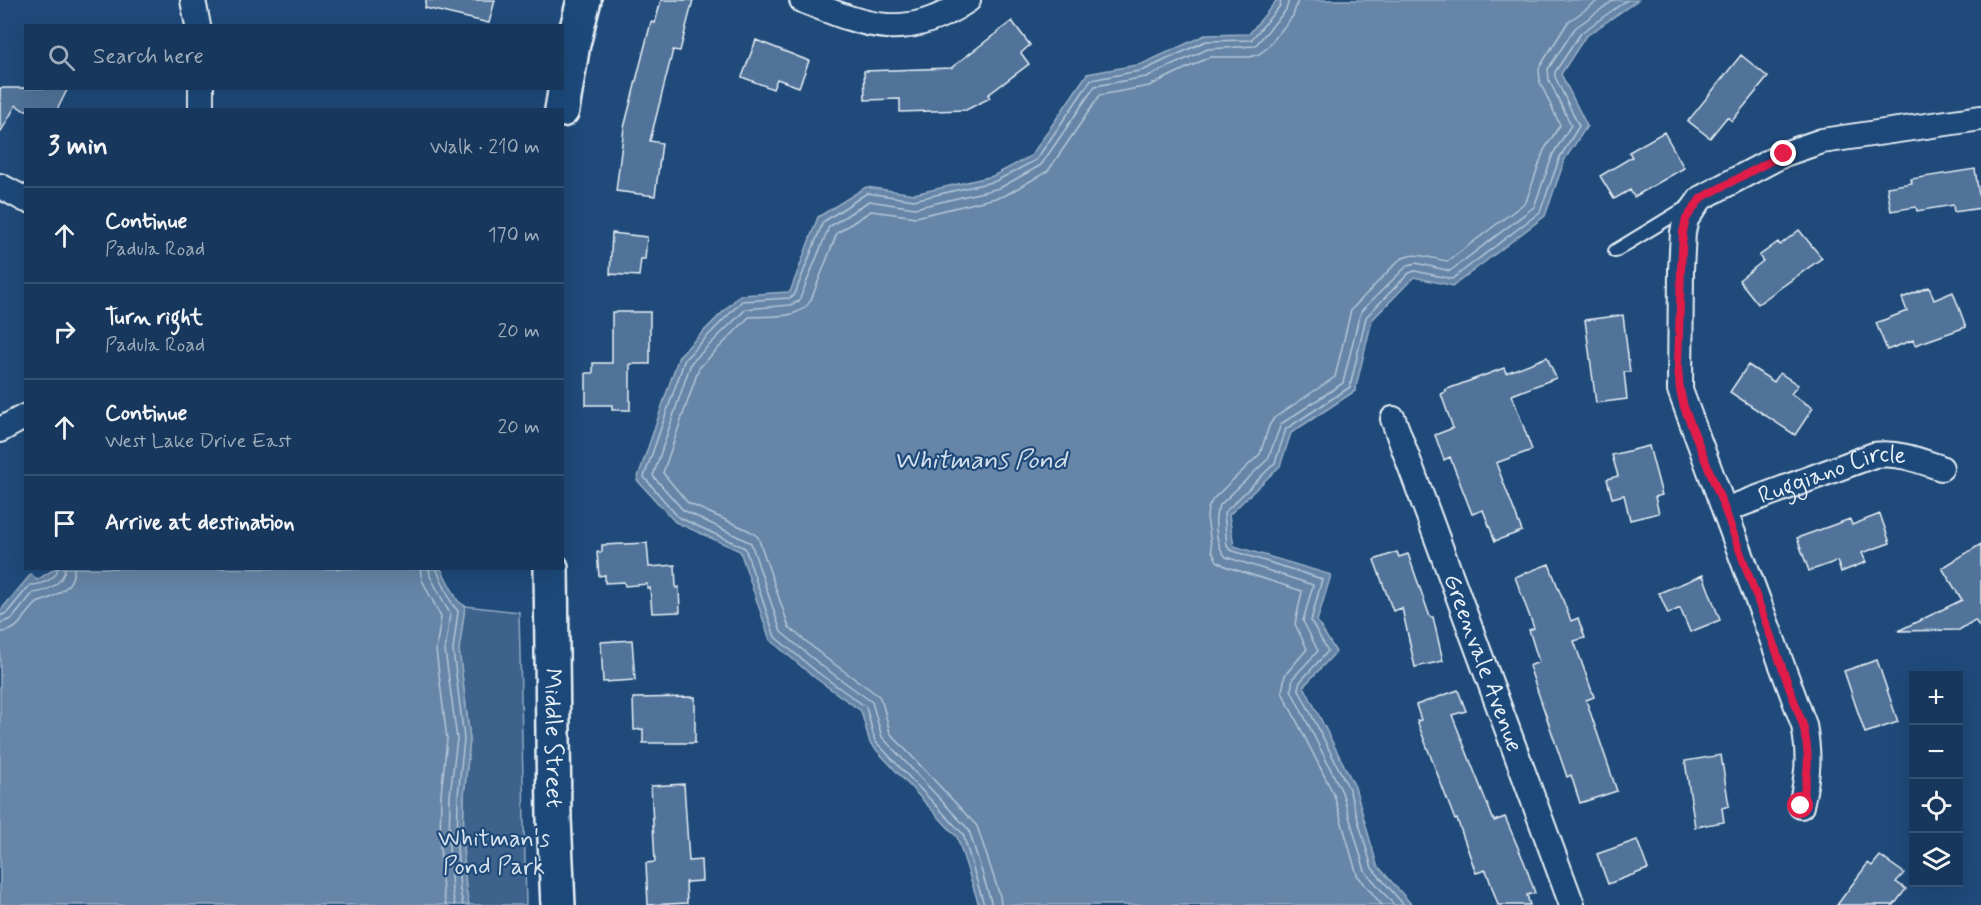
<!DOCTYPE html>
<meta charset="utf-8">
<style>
:root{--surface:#17385c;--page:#203f62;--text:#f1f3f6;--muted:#9eacbb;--line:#365272}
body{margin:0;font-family:Mynerve,sans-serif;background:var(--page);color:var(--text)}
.controls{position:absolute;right:18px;bottom:18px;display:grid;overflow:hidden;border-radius:0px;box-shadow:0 6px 24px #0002}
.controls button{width:54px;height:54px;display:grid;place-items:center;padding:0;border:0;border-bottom:2px solid var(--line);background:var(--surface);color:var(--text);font:30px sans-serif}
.stop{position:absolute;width:18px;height:18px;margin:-14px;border:4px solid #e11d48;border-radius:50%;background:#fff}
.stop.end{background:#e11d48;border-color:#fff;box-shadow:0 2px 6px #0008}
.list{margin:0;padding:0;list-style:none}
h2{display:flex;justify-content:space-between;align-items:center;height:78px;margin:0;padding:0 24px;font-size:26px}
h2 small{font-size:20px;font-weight:400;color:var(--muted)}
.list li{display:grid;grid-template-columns:39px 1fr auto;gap:18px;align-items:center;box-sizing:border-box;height:96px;padding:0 24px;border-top:2px solid var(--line)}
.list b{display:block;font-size:22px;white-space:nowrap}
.list p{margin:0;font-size:20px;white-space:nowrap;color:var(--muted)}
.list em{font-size:20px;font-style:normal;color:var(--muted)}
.icon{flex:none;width:33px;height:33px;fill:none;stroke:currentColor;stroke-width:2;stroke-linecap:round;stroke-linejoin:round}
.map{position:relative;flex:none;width:1981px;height:905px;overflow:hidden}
.search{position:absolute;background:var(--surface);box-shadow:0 6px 24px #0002;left:24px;top:24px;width:540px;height:66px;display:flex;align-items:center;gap:15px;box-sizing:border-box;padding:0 21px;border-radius:0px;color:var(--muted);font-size:22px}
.panel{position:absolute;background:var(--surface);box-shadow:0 6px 24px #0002;left:24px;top:108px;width:540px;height:462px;border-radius:0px}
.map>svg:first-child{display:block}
</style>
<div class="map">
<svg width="1981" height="905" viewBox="0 0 1981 905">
<rect width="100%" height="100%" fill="#1f4a7a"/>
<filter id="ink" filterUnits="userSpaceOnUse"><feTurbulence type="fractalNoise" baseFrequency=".0167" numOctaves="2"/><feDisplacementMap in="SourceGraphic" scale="12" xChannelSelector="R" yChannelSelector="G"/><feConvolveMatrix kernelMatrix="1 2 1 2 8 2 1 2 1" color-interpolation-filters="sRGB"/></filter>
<g filter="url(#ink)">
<!-- green -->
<path fill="#3c628c" stroke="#92aac2" stroke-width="1.5" d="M465 606 519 612 526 905H469L466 889 463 847 464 796 470 739 459 650Z"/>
<!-- water -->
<path fill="#6685a7" stroke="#9ab0c7" stroke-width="1.5" d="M1277 0H1638L1585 37 1561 74 1587 126 1565 159 1545 216 1453 286 1414 277 1372 320 1355 391 1291 433 1280 466 1229 515 1234 546 1331 575 1317 621 1336 652 1304 686 1355 787 1377 865 1412 905H979L957 837 870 743 861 711 814 677 770 640 740 551 675 522 637 480 679 356 740 295 790 292 818 217 866 187 914 194 993 176 1031 156 1087 74 1142 64 1205 35 1249 34Z
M56 568 441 569 458 601 465 606 459 650 470 739 464 795 463 847 466 889 469 905H0V611L31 574 37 580Z"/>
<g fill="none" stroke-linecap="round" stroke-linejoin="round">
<!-- shore -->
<path stroke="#b4c6d8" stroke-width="1.5" d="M420 568 422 580 441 617 436 650 447 739 441 794 440 846 443 892 446 905
M429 568 430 576 450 614 445 650 457 739 450 795 449 846 452 891 455 905
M436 568 452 604 458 611 453 650 464 739 458 795 457 846 460 890 463 905
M0 616 7 613 30 585C40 585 56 580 58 568
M0 623 12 619 33 593C47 592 64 583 65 568
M0 632C19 632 23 616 36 604 39 601 44 601 48 599 62 592 74 585 74 568
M984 905 963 834 875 741 866 707 817 672 775 637 745 548 678 517 644 477 685 359 742 301 789 298 794 296 823 222 867 193 914 200 996 181 1036 160 1091 80 1144 70 1206 41 1251 40 1280 6 1281 0
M992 905 969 830 882 737 872 702 822 666 781 632 751 543 683 510 653 476 691 363 746 309 790 305 799 301 829 227 869 201 915 208 1000 188 1041 165 1095 86 1146 77 1208 49 1255 46 1286 10 1289 0
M1001 905 1000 896 977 826 890 733 883 705 879 696 827 659 789 627 758 537 750 531 688 503 663 473 699 368 749 317C770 315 799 321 811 300L837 233 871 211 916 217 1004 196 1048 171 1100 95 1149 86 1210 57H1250L1259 54 1266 49 1293 16 1298 0
M1382 905 1357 875 1334 795 1282 692 1285 675 1307 649 1295 624 1302 591 1227 567 1217 561 1212 551 1207 517 1208 508 1213 499 1260 454 1269 426 1274 418 1335 377 1351 310 1398 261C1414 249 1430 259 1448 261L1526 202 1544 150 1560 125 1540 82 1539 68 1568 22 1599 0
M1394 905 1365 871 1342 792 1291 690 1293 678 1318 651 1303 621 1313 585 1226 557C1216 547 1212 516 1220 505L1268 459 1281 424 1343 383 1359 317 1362 310 1408 265 1416 263 1450 271 1534 207 1553 154 1571 125 1549 80 1548 69 1575 28 1614 0
M1404 905 1372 868 1349 789 1298 688 1300 682 1328 651 1311 621 1322 579 1230 550 1227 546 1224 513 1275 463 1286 429 1350 387 1366 317 1409 273 1415 271 1452 279 1540 212 1560 157 1579 126 1555 77V72L1581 33 1627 0"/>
</g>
<!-- building -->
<path fill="#517399" stroke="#e8f1f8" stroke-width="1.5" d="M426 0H495L489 23 425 8Z
M661 0H693L680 51 673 50 650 141 662 143 655 196 616 191 624 128 651 22 655 23Z
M1012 21 1030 45 1021 53 1029 64 988 95 990 98 966 110 900 112V99L865 100 864 71 951 68Z
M756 40 809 61 799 87 777 79 773 89 742 77Z
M1741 55 1768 77 1732 121 1727 117 1710 138 1688 121Z
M0 88H68L57 110H23L16 105 0 133Z
M1664 132 1684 168 1634 197 1630 190 1614 199 1600 176 1632 157 1629 152Z
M1975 169 1981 208 1954 212 1953 205 1917 211 1916 207 1891 211 1887 187 1912 183 1911 179Z
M1799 230 1822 258 1758 304 1739 280 1763 261 1759 256 1778 242 1780 245Z
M612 233 647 237 645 259H641L639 276 610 274Z
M1929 287 1934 300 1953 292 1966 327 1915 345 1913 340 1887 350 1876 323 1907 311 1902 298Z
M612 312H650V364H630V410H612V405H586V373H593V363H612Z
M1623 315 1630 372H1624L1627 399 1596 403 1585 320Z
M1547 357 1556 378 1512 395 1532 450 1496 463 1522 531 1495 541 1483 510 1472 514 1450 457 1444 460 1435 435 1453 428 1441 394 1446 392 1445 390 1504 368 1506 373Z
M1748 365 1774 382 1780 373 1798 385 1791 394 1813 408 1795 435 1730 392Z
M1649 446 1662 495 1655 497 1659 513 1630 520 1624 495 1612 498 1607 479 1618 476 1612 455Z
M1880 514 1890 543 1862 553 1866 562 1841 572 1837 561 1809 571 1797 538 1850 519 1852 525Z
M647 543 649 567 675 565 676 588 679 587 680 612 652 613 650 588H647V584L625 586 624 582 605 583V575L599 576 597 552H602V545Z
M1981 544V629L1975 620 1959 630 1898 631 1962 600 1942 568Z
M1397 552 1399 557 1408 554 1430 617H1433L1443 661 1415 667 1402 608 1393 611 1374 560Z
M1549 564 1571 621 1578 618 1585 638 1574 641 1594 697 1586 700 1617 791 1580 803 1571 775 1567 777 1529 666 1539 662 1529 630 1534 628 1515 577Z
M1703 575 1720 620 1690 632 1680 608 1668 614 1659 593Z
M632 640 635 680 603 682 601 642Z
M1877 660 1898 722 1865 733 1844 671Z
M1458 690 1466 711 1452 715 1494 821 1505 817 1525 864 1535 893 1527 895 1530 905H1498L1486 870 1476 873 1457 819 1455 820 1417 721 1421 720 1416 705Z
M695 697V743H643V729L634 730 633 698Z
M1721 755 1729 806 1722 808 1724 822 1695 827 1685 761Z
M684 784 689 861 701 860 702 881 686 882 687 903 648 905 646 863 655 862 651 786Z
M1637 840 1648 869 1608 884 1597 854Z
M1880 856 1904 873 1896 882 1906 889 1894 905H1837L1868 863 1872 866Z"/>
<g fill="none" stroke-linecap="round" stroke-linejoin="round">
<!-- lane casing -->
<g stroke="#e8f1f8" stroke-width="16">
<path id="lane" d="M1615 251 1687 207"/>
</g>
<!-- street casing -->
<g stroke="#e8f1f8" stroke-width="28">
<g id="street">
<path d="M193 0 198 26"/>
<path d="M802 0C866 26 905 43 968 0"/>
<path d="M201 110V88"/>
<path d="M0 186 26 200"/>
<path id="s1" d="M1393 419 1572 905"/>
<path d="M0 430 26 416"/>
<path id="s2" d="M1725 510 1874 455C1899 452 1918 460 1941 468"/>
<path d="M1801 806C1808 774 1810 758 1804 725L1680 390 1681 270 1683 232 1686 219 1701 198 1784 154 1822 141 1981 118"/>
</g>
</g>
<!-- secondary casing -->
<g stroke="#e8f1f8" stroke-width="38">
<g id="secondary">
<path d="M562 110 573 44 584 0"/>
<path id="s3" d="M551 568 554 818 558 905"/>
</g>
</g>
<!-- lane -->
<use href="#lane" stroke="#1f4a7a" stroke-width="12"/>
<!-- street -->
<use href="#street" stroke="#1f4a7a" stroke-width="24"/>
<!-- secondary -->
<use href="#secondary" stroke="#1f4a7a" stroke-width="33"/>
</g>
</g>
<g fill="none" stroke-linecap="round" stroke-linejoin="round" filter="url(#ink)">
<!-- route -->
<path stroke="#e11d48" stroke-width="8" d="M1784 154 1701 198 1686 219 1683 232 1681 270 1678 368 1680 390 1684 407 1725 510 1803 725C1811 758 1808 774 1801 806"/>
</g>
<g text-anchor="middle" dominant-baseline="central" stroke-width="4.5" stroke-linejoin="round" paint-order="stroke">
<!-- street labels -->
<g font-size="24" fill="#e8f1f8" stroke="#1f4a7a">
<text stroke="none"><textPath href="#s2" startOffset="114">Ruggiano Circle</textPath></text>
<text stroke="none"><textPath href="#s1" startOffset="260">Greenvale Avenue</textPath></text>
<text stroke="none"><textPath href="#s3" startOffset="170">Middle Street</textPath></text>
</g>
<!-- park labels -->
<g font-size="24" fill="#d7e3ed" stroke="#1f4a7a">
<text x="494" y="839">Whitman's<tspan x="494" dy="28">Pond Park</tspan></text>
</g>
<!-- water labels -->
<g font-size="26" font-style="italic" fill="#d4e1ec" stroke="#1f4a7a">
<text x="980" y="461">Whitmans Pond</text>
</g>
</g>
</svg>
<div class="controls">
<button>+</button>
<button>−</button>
<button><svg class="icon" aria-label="locate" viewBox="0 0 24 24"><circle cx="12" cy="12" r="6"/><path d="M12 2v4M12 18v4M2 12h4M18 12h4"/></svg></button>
<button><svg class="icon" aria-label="layers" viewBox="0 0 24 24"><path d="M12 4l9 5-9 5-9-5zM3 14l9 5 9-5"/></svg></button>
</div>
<div class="stop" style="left:1801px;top:806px"></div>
<div class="stop end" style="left:1784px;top:154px"></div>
<div class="search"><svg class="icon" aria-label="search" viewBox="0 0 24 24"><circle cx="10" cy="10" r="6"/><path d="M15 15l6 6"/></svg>Search here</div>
<section class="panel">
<h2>3 min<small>Walk · 210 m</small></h2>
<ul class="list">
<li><svg class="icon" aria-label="ahead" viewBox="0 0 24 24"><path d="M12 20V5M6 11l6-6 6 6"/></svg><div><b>Continue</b><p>Padula Road</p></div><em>170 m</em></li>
<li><svg class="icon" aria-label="right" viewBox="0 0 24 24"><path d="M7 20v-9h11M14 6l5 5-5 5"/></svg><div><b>Turn right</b><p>Padula Road</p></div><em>20 m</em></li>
<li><svg class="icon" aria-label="ahead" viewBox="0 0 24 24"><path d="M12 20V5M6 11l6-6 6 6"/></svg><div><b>Continue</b><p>West Lake Drive East</p></div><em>20 m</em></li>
<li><svg class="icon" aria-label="arrive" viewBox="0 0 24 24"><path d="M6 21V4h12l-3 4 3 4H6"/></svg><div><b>Arrive at destination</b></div></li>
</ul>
</section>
</div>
